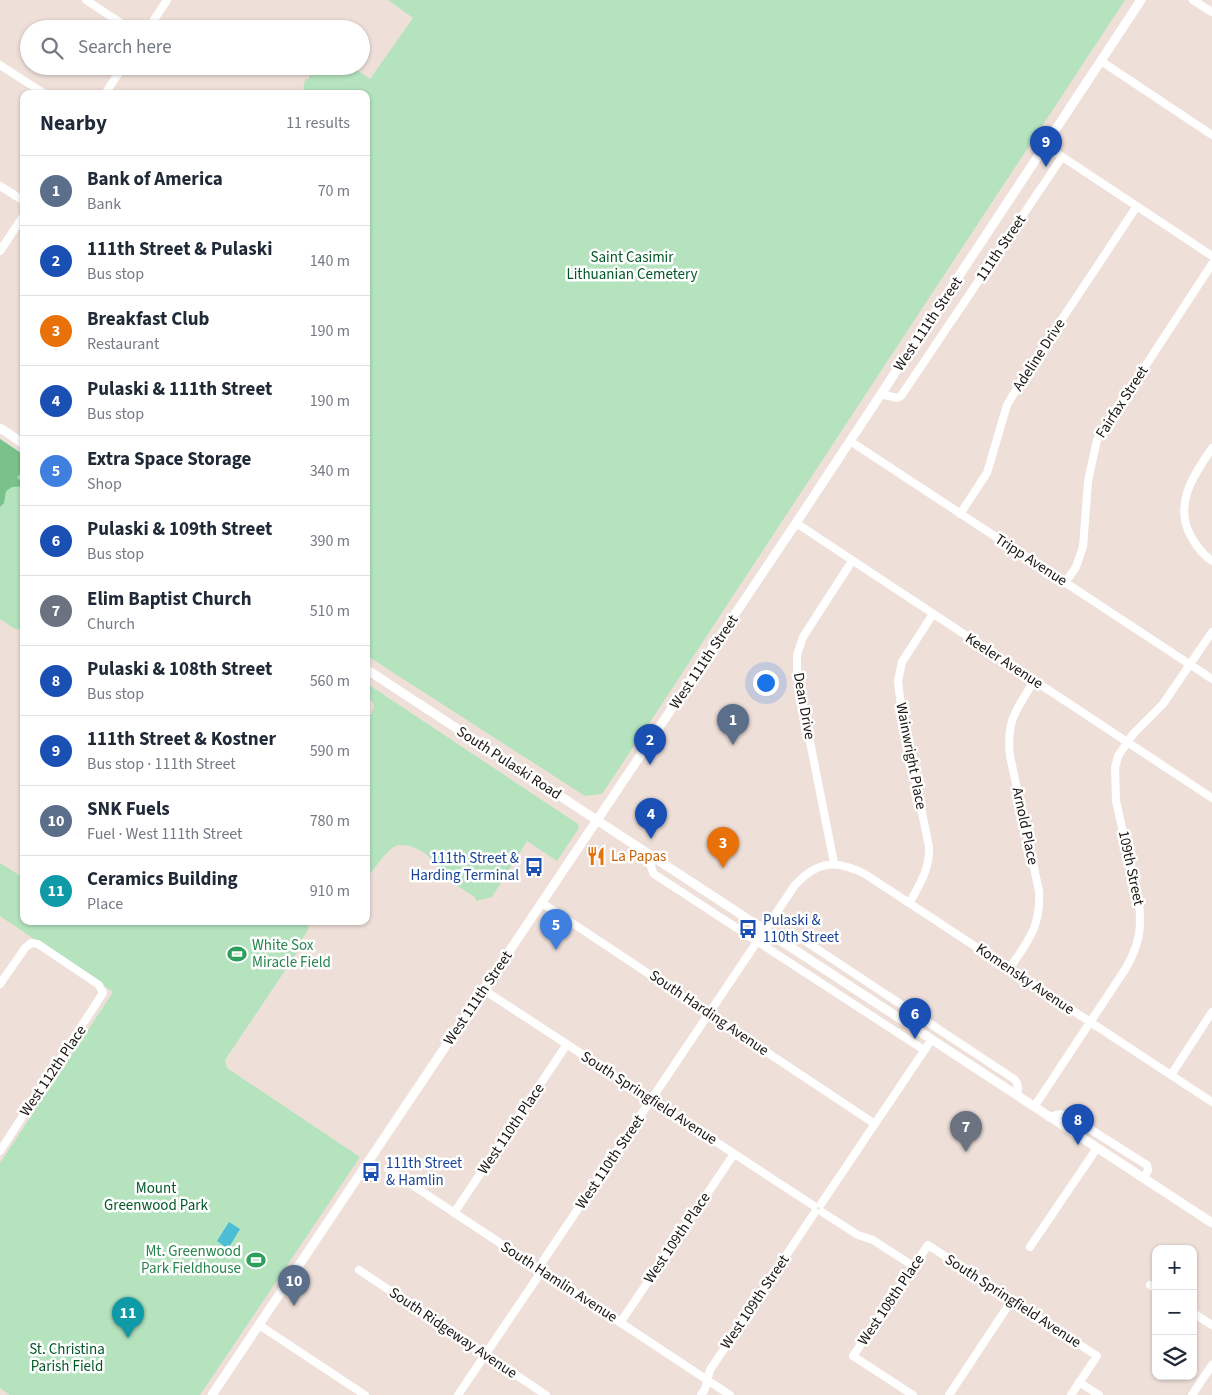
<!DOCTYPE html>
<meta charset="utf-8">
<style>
:root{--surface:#fff;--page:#f6f6f7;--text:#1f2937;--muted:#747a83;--line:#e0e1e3;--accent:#111827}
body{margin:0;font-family:"Source Sans 3",sans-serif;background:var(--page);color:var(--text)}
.controls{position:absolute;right:15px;bottom:15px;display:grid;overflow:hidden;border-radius:10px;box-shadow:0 1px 4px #0004}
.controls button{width:45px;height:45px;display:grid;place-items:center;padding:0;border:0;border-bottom:1px solid var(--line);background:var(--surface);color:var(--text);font:25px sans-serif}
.you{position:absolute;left:765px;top:682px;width:18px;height:18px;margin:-12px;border:4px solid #fff;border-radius:50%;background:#1a73e8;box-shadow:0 0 0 8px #1a73e833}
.badge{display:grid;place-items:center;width:32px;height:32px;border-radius:50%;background:var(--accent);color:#fff;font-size:16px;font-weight:700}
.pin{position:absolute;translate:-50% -41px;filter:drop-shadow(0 1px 2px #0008)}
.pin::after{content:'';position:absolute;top:26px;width:18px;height:15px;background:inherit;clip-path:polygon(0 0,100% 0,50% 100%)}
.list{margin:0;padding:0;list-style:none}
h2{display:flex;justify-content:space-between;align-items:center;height:65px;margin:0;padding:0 20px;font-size:21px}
h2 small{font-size:16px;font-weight:400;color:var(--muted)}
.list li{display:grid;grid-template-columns:32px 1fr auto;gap:15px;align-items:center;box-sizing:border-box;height:70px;padding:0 20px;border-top:1px solid var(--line)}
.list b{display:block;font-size:19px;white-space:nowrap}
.list p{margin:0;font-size:16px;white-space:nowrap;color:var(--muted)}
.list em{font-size:16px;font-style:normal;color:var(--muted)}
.icon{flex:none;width:28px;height:28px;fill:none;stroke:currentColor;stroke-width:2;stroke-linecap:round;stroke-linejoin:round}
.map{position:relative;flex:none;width:1212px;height:1395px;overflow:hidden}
.search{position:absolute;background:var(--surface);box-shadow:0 1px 4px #0004;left:20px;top:20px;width:350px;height:55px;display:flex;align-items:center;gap:12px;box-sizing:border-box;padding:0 18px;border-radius:28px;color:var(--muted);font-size:19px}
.panel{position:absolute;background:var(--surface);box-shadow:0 1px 4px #0004;left:20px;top:90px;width:350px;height:835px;border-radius:10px}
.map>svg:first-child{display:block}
</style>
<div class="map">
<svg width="1212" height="1395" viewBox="0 0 1212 1395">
<rect width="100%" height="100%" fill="#efdfd9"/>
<!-- green -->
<path fill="#b4e3be" d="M388 0H1125L654 716 602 794 585 796 366 655V94H299V92H303L305 79H309L310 66H351L370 79 413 18Z
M0 439 24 455V630L15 629 0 619Z
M366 683 578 824 579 828 557 861 527 841 492 897 476 901 475 897 440 875C441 859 406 837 392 848 384 854 376 867 369 875L366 873V724L374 708 373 702 366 698Z
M0 863 24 878V921H309L308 930 296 949 298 951 225 1060 227 1068 360 1157 200 1395H10L0 1388V1163L113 992 0 916Z"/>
<!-- forest -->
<path fill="#7ac28b" d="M0 439 24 455V471L17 477 18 479 24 481V486L12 487 6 491 4 503 0 507Z"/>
<!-- water -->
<path fill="#4bbed5" d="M229 1222 240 1229 228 1249 217 1241Z"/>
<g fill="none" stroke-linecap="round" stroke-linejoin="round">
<!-- minor -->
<path stroke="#fff" stroke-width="8" d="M86 0 130 29
M1193 0 1212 12
M148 29 167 0
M1101 61 1212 135
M0 65 45 94
M105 94 123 66
M1046 146 1212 256
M0 186 24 201
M0 251 24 215
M881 394 897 398 901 396 1062 157
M850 441 1212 679
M1212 448C1194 475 1172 505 1192 538 1197 547 1203 555 1212 561
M960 514 987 473 1007 405 1025 375 1137 206
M796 523 1212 798
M1065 583 1076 567 1083 547 1088 481 1097 440 1212 264
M652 857 651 867 654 874 924 1050
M834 863 797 676V655L803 637 852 561
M910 902C920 884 930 868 929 847L902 715 898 681 902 662 933 614
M542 903 875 1124
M780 941 789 934 799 937 1014 1079C1019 1084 1018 1089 1017 1095
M1009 969C1028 941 1041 927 1039 891L1010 756C1006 721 1016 710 1034 681
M0 984 25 948 31 943 38 944 99 985 103 993 0 1151
M484 990 814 1206
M1171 1075 1212 1012
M1034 1107 1126 968C1139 944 1142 930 1139 903L1116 801 1115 768 1118 756 1133 734 1163 704 1212 632
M1049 1117 1061 1114 1071 1117 1142 1162 1147 1165 1148 1170 1144 1178
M388 1169 730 1395
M821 1204 932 1039
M822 1212 858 1235 873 1240 913 1266
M454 1213 567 1044
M1030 1247 1097 1148
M359 1270 546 1395
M1150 1285 1156 1289
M1193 1313 1212 1325
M620 1323 734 1154
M259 1325 365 1395
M1079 1382 1099 1395
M458 1395 537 1278 543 1261 795 885C818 860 836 860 865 874L1212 1102
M701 1395 705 1389 710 1370 815 1212
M913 1395 853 1356 928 1245 1097 1356 1071 1395
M949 1395 1012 1300
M1192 1395 1212 1365"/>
<!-- major -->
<path stroke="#fff" stroke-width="9" d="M0 428 24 444
M366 669 1212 1223
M212 1395 796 523 1141 0"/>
</g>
<!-- icons -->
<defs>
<g id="restaurant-bare" transform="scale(1.5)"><path d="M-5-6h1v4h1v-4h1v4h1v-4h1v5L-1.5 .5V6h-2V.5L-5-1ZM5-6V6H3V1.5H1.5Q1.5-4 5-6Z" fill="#e8710a" stroke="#fff" stroke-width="2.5" paint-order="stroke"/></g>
<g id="bus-bare" transform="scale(1.5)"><path d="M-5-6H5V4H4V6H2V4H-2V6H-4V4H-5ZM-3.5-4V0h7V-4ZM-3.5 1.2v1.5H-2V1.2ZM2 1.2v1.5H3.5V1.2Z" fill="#1a4fb4" stroke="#fff" stroke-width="2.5" paint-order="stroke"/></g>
<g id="stadium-bare" transform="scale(1.5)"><path d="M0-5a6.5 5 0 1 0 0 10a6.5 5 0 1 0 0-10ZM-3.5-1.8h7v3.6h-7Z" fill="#2e9e5b" stroke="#fff" stroke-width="2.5" paint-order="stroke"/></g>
</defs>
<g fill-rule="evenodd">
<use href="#restaurant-bare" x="596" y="856"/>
<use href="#bus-bare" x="534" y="867"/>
<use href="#bus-bare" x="748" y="929"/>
<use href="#stadium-bare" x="237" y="954"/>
<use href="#bus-bare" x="371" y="1172"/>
<use href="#stadium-bare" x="256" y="1260"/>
</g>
<g text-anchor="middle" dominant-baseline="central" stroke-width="5" stroke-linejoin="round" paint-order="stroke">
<!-- street labels -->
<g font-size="15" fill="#1b1613" stroke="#fff">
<text transform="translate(1001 248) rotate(-56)">111th Street</text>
<text transform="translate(928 324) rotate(-56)">West 111th Street</text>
<text transform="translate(1039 355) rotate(-57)">Adeline Drive</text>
<text transform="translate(1122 402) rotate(-57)">Fairfax Street</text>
<text transform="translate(1031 560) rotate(33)">Tripp Avenue</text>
<text transform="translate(1004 661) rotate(33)">Keeler Avenue</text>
<text transform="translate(704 662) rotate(-56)">West 111th Street</text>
<text transform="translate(804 706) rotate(80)">Dean Drive</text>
<text transform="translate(911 756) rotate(79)">Wainwright Place</text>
<text transform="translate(509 763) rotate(33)">South Pulaski Road</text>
<text transform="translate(1025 826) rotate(78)">Arnold Place</text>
<text transform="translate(1131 868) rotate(78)">109th Street</text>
<text transform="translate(1025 979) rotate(34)">Komensky Avenue</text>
<text transform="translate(478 998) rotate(-56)">West 111th Street</text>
<text transform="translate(709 1013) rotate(34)">South Harding Avenue</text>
<text transform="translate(53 1071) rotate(-56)">West 112th Place</text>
<text transform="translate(649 1098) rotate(33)">South Springfield Avenue</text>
<text transform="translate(511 1129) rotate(-56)">West 110th Place</text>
<text transform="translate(610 1162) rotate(-56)">West 110th Street</text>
<text transform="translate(677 1238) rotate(-56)">West 109th Place</text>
<text transform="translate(559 1282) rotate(33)">South Hamlin Avenue</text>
<text transform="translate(891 1300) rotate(-56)">West 108th Place</text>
<text transform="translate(1013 1301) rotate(33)">South Springfield Avenue</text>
<text transform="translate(755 1302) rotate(-56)">West 109th Street</text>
<text transform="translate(453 1333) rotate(34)">South Ridgeway Avenue</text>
</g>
<!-- park labels -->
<g font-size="15" fill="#005826" stroke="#fff">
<text x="632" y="257">Saint Casimir<tspan x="632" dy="17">Lithuanian Cemetery</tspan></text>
<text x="156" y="1188">Mount<tspan x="156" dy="17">Greenwood Park</tspan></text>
<text x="67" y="1349">St. Christina<tspan x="67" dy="17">Parish Field</tspan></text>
</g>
<!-- food labels -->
<g font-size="15" fill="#c56008" stroke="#fff" text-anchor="start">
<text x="611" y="856">La Papas</text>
</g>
<!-- transit labels -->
<g font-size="15" fill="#164399" stroke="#fff" text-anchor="start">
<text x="519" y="858" text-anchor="end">111th Street &amp;<tspan x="519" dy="17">Harding Terminal</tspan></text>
<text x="763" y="920">Pulaski &amp;<tspan x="763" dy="17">110th Street</tspan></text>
<text x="386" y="1163">111th Street<tspan x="386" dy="17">&amp; Hamlin</tspan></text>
</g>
<!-- leisure labels -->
<g font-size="15" fill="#27864d" stroke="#fff" text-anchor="start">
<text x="252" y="945">White Sox<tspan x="252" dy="17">Miracle Field</tspan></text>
<text x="241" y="1251" text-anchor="end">Mt. Greenwood<tspan x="241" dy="17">Park Fieldhouse</tspan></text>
</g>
</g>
</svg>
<div class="controls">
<button>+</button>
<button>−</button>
<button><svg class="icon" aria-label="layers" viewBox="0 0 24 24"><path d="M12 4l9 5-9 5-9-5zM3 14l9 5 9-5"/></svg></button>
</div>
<div class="you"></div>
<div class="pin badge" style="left:733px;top:745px;background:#5c6f8a">1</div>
<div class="pin badge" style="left:650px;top:765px;background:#1a4fb4">2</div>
<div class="pin badge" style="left:723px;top:868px;background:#e8710a">3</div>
<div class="pin badge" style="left:651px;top:839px;background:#1a4fb4">4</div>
<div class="pin badge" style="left:556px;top:950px;background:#3f7fe0">5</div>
<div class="pin badge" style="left:915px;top:1039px;background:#1a4fb4">6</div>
<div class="pin badge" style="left:966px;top:1152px;background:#6b7280">7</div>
<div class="pin badge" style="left:1078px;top:1145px;background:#1a4fb4">8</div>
<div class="pin badge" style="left:1046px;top:167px;background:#1a4fb4">9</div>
<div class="pin badge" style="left:294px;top:1306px;background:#5c6f8a">10</div>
<div class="pin badge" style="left:128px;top:1338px;background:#0f9aa8">11</div>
<div class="search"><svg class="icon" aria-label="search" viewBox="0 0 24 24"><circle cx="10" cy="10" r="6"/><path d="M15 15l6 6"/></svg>Search here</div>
<section class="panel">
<h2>Nearby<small>11 results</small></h2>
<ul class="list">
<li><span class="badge" style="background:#5c6f8a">1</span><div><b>Bank of America</b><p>Bank</p></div><em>70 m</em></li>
<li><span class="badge" style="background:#1a4fb4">2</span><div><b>111th Street &amp; Pulaski</b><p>Bus stop</p></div><em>140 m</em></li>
<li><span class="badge" style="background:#e8710a">3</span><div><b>Breakfast Club</b><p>Restaurant</p></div><em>190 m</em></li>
<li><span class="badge" style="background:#1a4fb4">4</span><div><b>Pulaski &amp; 111th Street</b><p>Bus stop</p></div><em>190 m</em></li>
<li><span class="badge" style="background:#3f7fe0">5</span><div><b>Extra Space Storage</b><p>Shop</p></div><em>340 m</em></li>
<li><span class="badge" style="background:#1a4fb4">6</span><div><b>Pulaski &amp; 109th Street</b><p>Bus stop</p></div><em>390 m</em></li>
<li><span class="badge" style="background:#6b7280">7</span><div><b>Elim Baptist Church</b><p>Church</p></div><em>510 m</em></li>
<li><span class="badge" style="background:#1a4fb4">8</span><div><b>Pulaski &amp; 108th Street</b><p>Bus stop</p></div><em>560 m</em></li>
<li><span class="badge" style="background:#1a4fb4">9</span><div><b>111th Street &amp; Kostner</b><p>Bus stop · 111th Street</p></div><em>590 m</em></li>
<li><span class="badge" style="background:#5c6f8a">10</span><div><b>SNK Fuels</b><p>Fuel · West 111th Street</p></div><em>780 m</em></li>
<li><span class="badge" style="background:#0f9aa8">11</span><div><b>Ceramics Building</b><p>Place</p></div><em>910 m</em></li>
</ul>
</section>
</div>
